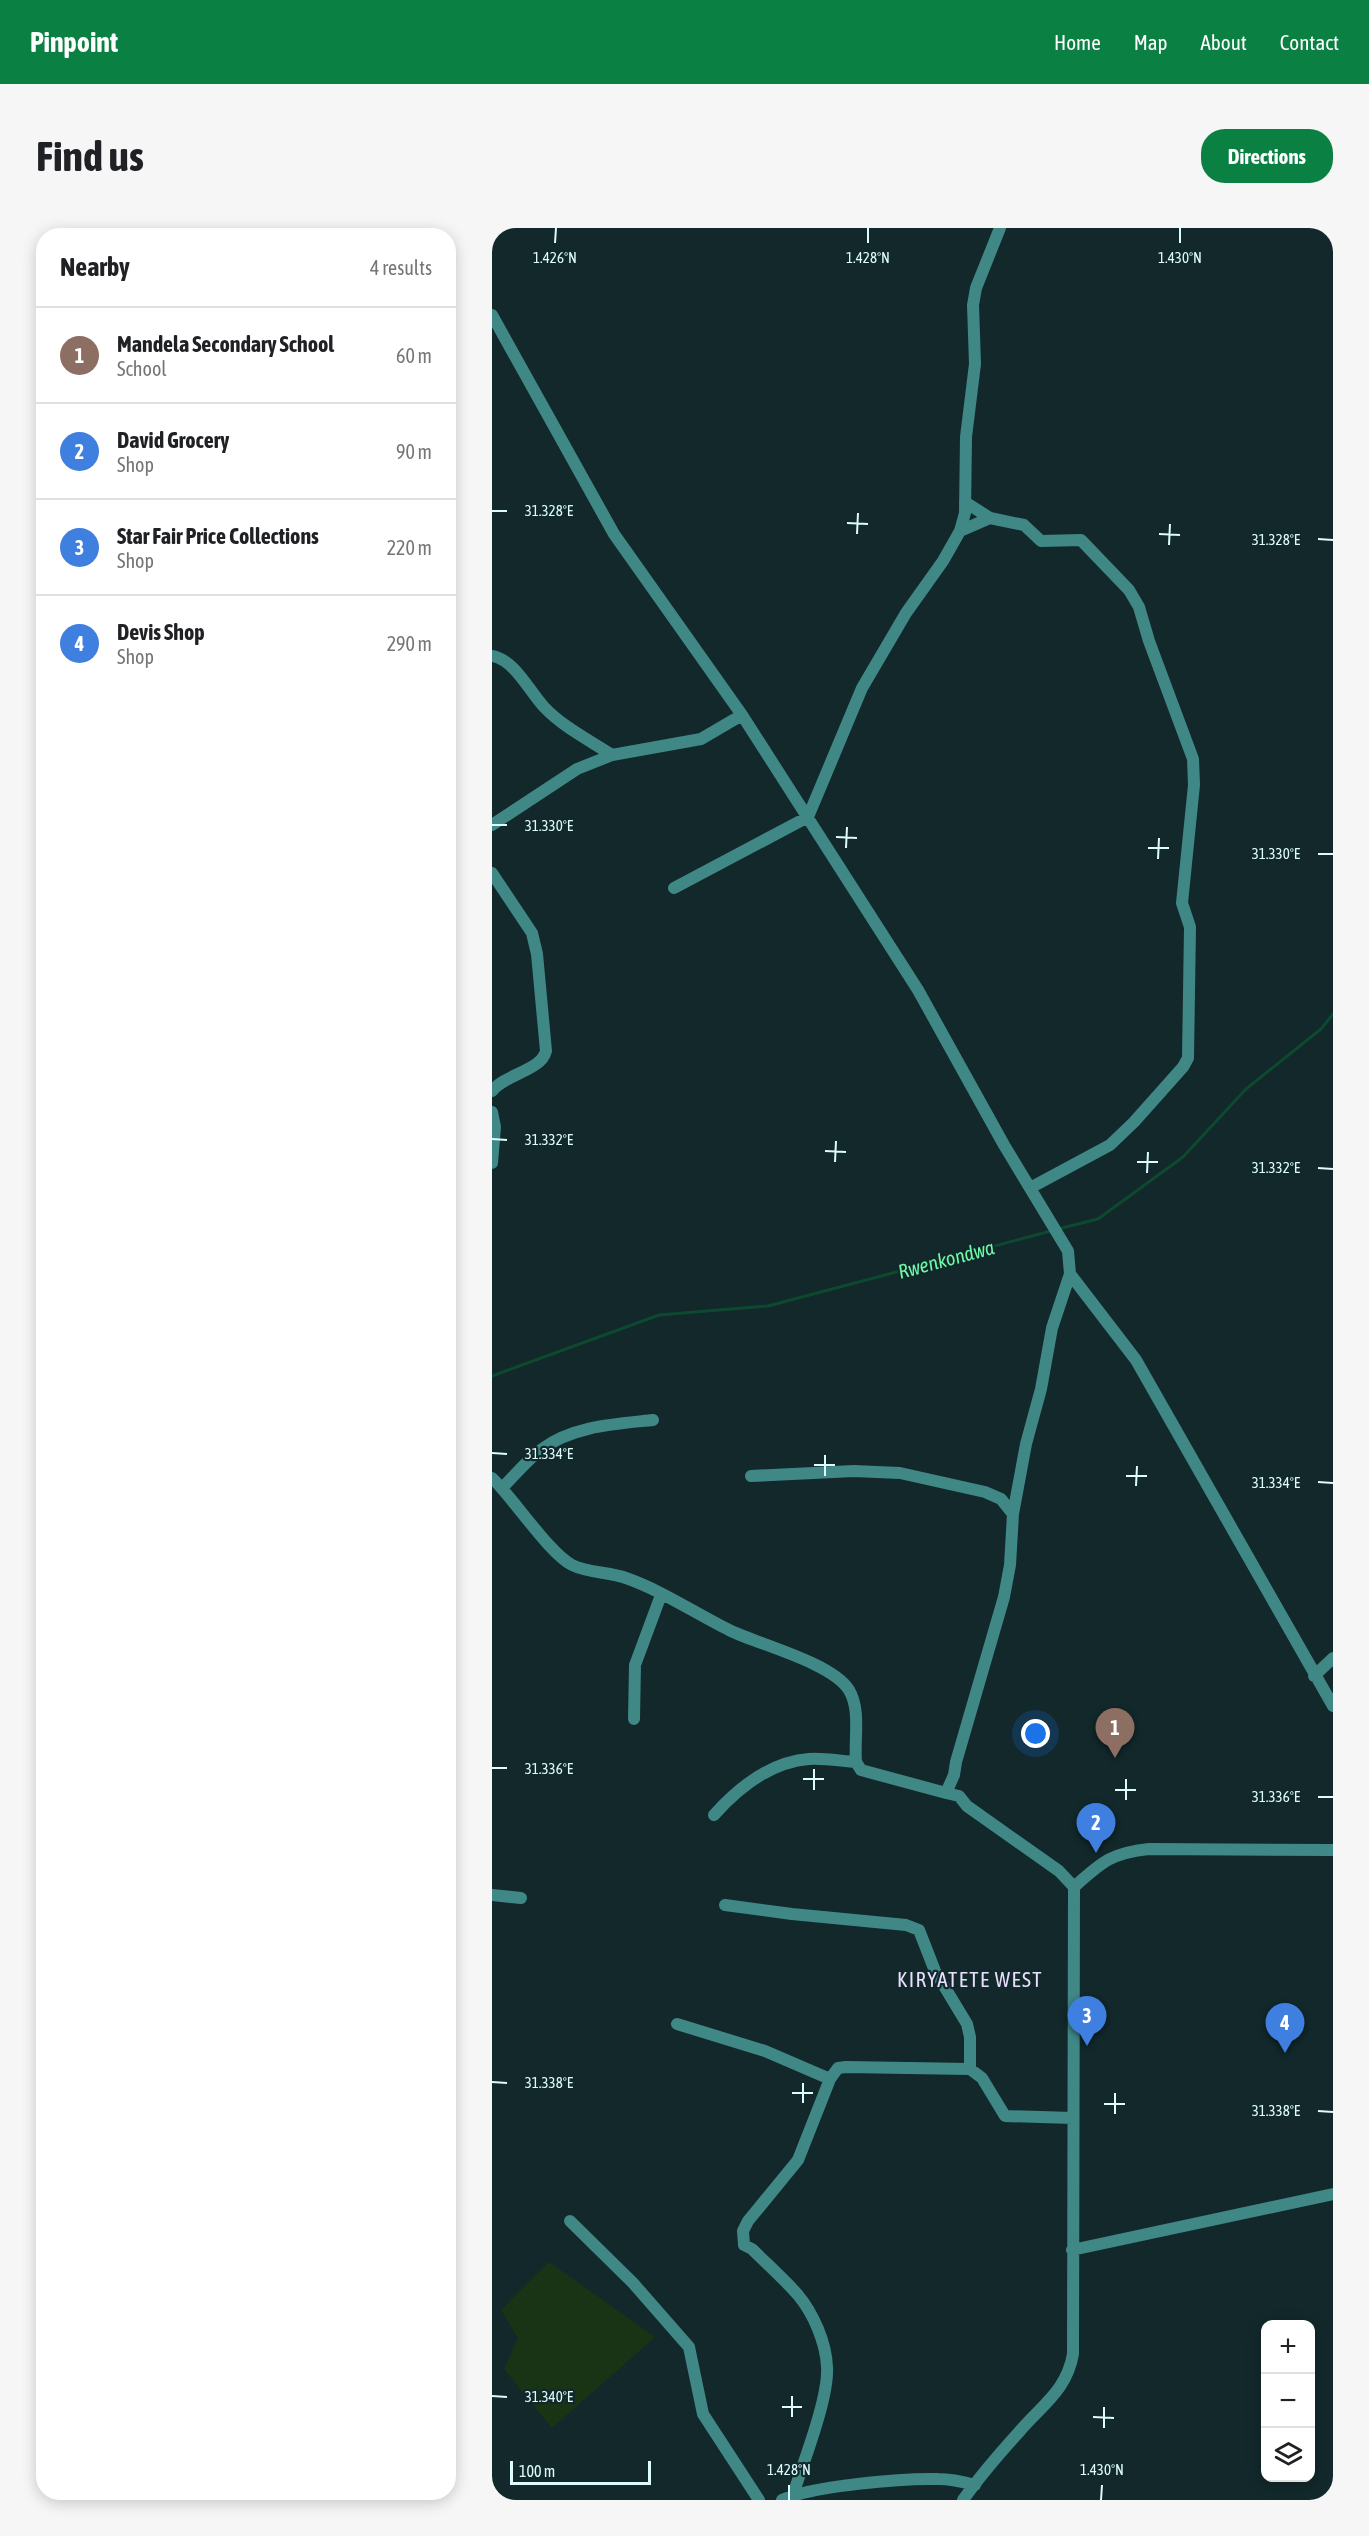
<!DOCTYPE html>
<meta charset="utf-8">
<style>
:root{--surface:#fff;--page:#f6f6f6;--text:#202124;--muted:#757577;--line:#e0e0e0;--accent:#0b8043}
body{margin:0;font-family:"Asap Condensed",sans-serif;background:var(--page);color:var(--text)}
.controls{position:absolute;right:18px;bottom:18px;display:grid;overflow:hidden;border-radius:12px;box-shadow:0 3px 15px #0003}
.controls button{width:54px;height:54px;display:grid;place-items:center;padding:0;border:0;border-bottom:2px solid var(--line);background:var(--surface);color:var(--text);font:30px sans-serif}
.scale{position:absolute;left:18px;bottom:15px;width:141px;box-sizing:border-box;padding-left:6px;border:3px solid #ddfcfe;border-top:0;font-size:16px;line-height:21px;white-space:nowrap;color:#ddfcfe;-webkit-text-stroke:4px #12282b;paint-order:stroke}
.you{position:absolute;left:544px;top:1506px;width:21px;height:21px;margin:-15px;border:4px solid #fff;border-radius:50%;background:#1a73e8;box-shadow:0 0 0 9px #1a73e833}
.badge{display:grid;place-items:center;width:39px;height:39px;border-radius:50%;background:var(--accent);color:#fff;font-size:20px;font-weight:700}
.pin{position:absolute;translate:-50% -50px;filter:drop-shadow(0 2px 3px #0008)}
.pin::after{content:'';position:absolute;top:32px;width:21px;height:18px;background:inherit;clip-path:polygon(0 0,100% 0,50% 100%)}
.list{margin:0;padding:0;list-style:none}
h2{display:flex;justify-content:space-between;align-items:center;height:78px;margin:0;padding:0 24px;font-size:26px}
h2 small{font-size:20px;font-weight:400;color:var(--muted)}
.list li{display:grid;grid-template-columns:39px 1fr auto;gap:18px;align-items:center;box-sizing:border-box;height:96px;padding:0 24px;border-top:2px solid var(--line)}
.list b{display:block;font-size:22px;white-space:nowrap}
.list p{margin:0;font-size:20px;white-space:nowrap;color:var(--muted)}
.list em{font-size:20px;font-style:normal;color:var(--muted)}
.icon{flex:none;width:33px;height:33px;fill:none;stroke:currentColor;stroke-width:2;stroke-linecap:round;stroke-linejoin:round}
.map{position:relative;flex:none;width:841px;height:2272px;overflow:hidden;border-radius:24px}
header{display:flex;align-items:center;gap:36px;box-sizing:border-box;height:84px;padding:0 30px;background:var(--accent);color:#fff}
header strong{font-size:28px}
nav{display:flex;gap:33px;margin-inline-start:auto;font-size:21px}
.intro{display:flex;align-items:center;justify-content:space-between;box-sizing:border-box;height:144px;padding:0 36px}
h1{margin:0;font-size:42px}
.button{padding:15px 27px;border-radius:24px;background:var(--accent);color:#fff;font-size:21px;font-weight:700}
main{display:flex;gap:36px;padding:0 36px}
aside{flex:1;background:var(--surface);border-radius:24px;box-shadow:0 3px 15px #0003}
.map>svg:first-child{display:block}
</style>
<header>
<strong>Pinpoint</strong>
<nav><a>Home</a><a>Map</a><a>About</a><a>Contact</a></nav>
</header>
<div class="intro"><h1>Find us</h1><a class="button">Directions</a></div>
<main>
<aside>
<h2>Nearby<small>4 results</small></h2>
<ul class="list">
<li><span class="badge" style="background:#8d6e63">1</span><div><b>Mandela Secondary School</b><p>School</p></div><em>60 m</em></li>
<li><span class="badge" style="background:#3f7fe0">2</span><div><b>David Grocery</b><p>Shop</p></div><em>90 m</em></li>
<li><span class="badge" style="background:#3f7fe0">3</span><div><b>Star Fair Price Collections</b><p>Shop</p></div><em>220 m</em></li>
<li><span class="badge" style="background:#3f7fe0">4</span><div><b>Devis Shop</b><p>Shop</p></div><em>290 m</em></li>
</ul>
</aside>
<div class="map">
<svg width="841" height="2272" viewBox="0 0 841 2272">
<rect width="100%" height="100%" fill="#12282b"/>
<!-- green -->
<path fill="#183415" d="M57 2034 163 2109 60 2200 12 2141 26 2110 9 2082Z"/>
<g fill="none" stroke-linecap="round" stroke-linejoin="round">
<!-- stream -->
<path stroke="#0d492f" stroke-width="3" d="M566 1001 606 991 691 929 754 861 829 801 841 786
M0 1148 167 1087 276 1078 559 1003"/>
<!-- minor -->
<path stroke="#3f8886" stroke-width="12" d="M0 87 122 306 250 487 426 762 512 917 576 1023 578 1046 644 1132 841 1478
M473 274 498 290 532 297 549 313 589 312 637 362 647 379 657 413 701 531 702 557 690 675 698 699 696 830 691 839 642 894 618 917 538 960
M468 303 498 290
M0 428C23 432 37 463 52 479 71 499 97 512 120 527
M0 597 85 541 120 527 209 511 250 487
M0 645 40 705 45 726 54 823C49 843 13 846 0 863
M182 660 316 589 370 460 414 385 451 333 468 303 473 285 474 209 483 136 481 77 484 60 508 0
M0 884 3 899 0 935
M259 1248 362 1243 408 1245 493 1264 509 1271 521 1286
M0 1250C22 1271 57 1325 80 1337 96 1345 117 1344 134 1350 171 1363 204 1386 239 1403 269 1417 340 1435 357 1462 369 1482 362 1511 364 1534L369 1542 454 1565
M10 1260C23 1247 35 1232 50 1221 81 1198 123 1196 161 1192
M822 1448 841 1430
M142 1491 143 1437 169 1367
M222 1587C247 1559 278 1534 317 1531 332 1530 349 1533 364 1534
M582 1659C610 1634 619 1625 657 1621L841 1622
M0 1667 29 1670
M233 1677 300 1686 414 1697 427 1702 443 1743 475 1796 478 1809V1841
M185 1796 273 1823 338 1851
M78 1993 141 2055 197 2119 211 2186 267 2272
M580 2022 841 1966
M301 2267C311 2235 337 2170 335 2139 334 2114 321 2085 306 2067 292 2051 275 2036 260 2021L252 2017 251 2003 256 1993 306 1932 338 1851 346 1840 354 1839 478 1841 490 1850 513 1888 581 1890
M290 2272C319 2258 412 2250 446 2251 457 2251 472 2254 483 2257
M471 2272C488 2248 508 2225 527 2204 550 2177 575 2162 581 2126L582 1659 567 1643 475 1578 467 1568 454 1565 462 1547 464 1534 512 1369 518 1337 521 1286 534 1216 549 1161 560 1100 578 1046"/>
</g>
<!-- ticks -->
<path fill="none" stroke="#ddfcfe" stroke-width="2" d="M63 15 64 0M376 15V0M688 15V0M0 283H15M355 295 376 296M365 306 366 285M667 306 688 307M826 311 841 312M677 317 678 296M0 597H15M344 609 365 610M354 620 355 599M656 620H677M826 626H841M666 631 667 610M0 911 15 912M333 923 354 924M343 934 344 913M645 934H666M826 940 841 941M655 945 656 924M0 1225 15 1226M322 1237H343M333 1248V1227M634 1248H655M826 1254 841 1255M644 1258 645 1238M0 1540H15M311 1551H332M322 1562V1541M623 1562H644M826 1569H841M634 1572V1551M0 1854 15 1855M300 1865H321M311 1875V1855M612 1876H633M826 1883 841 1884M623 1886V1865M0 2168 15 2169M290 2179H310M300 2189V2168M601 2189 622 2190M612 2200V2179M297 2272V2257M609 2272 610 2257"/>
<g text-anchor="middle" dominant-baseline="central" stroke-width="4.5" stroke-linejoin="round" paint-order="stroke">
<!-- water labels -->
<g font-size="20" font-style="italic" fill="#6efaa6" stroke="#12282b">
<text transform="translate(454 1031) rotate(-15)">Rwenkondwa</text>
</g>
<!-- quarter labels -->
<g font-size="21" letter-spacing="1.5" fill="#e8dffe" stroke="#12282b">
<text x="478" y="1751">KIRYATETE WEST</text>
</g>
</g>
<g font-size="15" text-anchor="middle" fill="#ddfcfe" stroke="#12282b" stroke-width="4.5" stroke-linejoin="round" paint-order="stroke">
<text x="63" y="35">1.426°N</text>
<text x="376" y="35">1.428°N</text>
<text x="688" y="35">1.430°N</text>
<text x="57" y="288">31.328°E</text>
<text x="784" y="317">31.328°E</text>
<text x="57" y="603">31.330°E</text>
<text x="784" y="631">31.330°E</text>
<text x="57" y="917">31.332°E</text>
<text x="784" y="945">31.332°E</text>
<text x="57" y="1231">31.334°E</text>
<text x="784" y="1260">31.334°E</text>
<text x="57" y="1546">31.336°E</text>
<text x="784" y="1574">31.336°E</text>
<text x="57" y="1860">31.338°E</text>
<text x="784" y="1888">31.338°E</text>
<text x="57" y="2174">31.340°E</text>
<text x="297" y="2247">1.428°N</text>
<text x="610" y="2247">1.430°N</text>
</g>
</svg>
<div class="controls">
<button>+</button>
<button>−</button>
<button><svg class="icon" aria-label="layers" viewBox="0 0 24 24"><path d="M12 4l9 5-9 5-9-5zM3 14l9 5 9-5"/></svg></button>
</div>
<div class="scale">100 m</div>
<div class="you"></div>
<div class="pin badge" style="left:623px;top:1530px;background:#8d6e63">1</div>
<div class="pin badge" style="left:604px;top:1625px;background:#3f7fe0">2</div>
<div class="pin badge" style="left:595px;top:1818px;background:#3f7fe0">3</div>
<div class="pin badge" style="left:793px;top:1825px;background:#3f7fe0">4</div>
</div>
</main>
